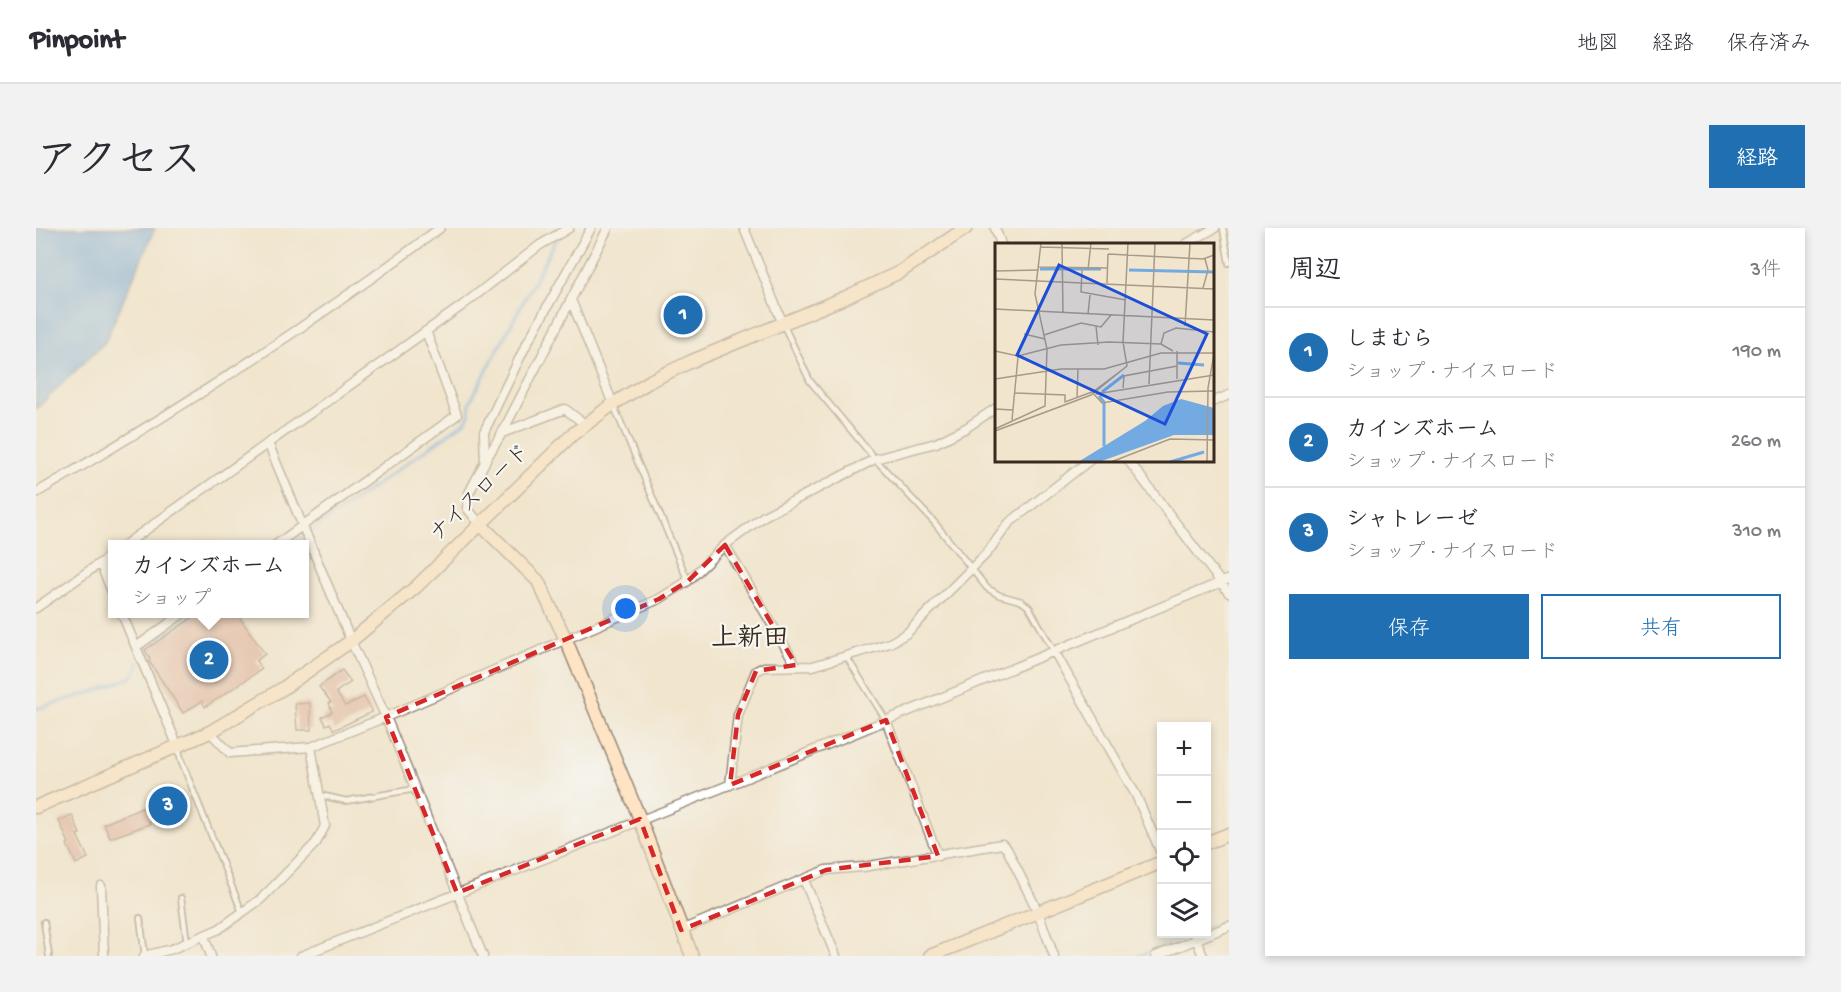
<!DOCTYPE html>
<html lang="ja">
<meta charset="utf-8">
<style>
:root{--surface:#fff;--page:#f2f2f3;--text:#2b2b33;--muted:#7c7c81;--line:#e1e1e2;--accent:#1f6fb2}
body{margin:0;font-family:"Gochi Hand","Klee One",sans-serif;background:var(--page);color:var(--text)}
.controls{position:absolute;right:18px;bottom:18px;display:grid;overflow:hidden;border-radius:0px;box-shadow:0 3px 9px #0003}
.controls button{width:54px;height:54px;display:grid;place-items:center;padding:0;border:0;border-bottom:2px solid var(--line);background:var(--surface);color:var(--text);font:30px sans-serif}
.you{position:absolute;left:590px;top:381px;width:21px;height:21px;margin:-15px;border:4px solid #fff;border-radius:50%;background:#1a73e8;box-shadow:0 0 0 9px #1a73e833}
.badge{display:grid;place-items:center;width:39px;height:39px;border-radius:50%;background:var(--accent);color:#fff;font-size:20px;font-weight:700}
.pin{position:absolute;translate:-50% -50%;border:3px solid #fff;box-shadow:0 2px 6px #0006}
.popup{position:absolute;left:72px;top:312px;width:201px;height:78px;box-sizing:border-box;display:grid;place-content:center;border-radius:0px;background:var(--surface);filter:drop-shadow(0 2px 4px #0005);font-size:20px;white-space:nowrap;color:var(--muted)}
.popup b{font-size:22px;color:var(--text)}
.popup::after{content:'';position:absolute;left:50%;top:100%;margin-left:-12px;border:12px solid transparent;border-top-color:var(--surface)}
.list{margin:0;padding:0;list-style:none}
h2{display:flex;justify-content:space-between;align-items:center;height:78px;margin:0;padding:0 24px;font-size:26px}
h2 small{font-size:20px;font-weight:400;color:var(--muted)}
.list li{display:grid;grid-template-columns:39px 1fr auto;gap:18px;align-items:center;box-sizing:border-box;height:90px;padding:0 24px;border-top:2px solid var(--line)}
.list b{display:block;font-size:22px;white-space:nowrap}
.list p{margin:0;font-size:20px;white-space:nowrap;color:var(--muted)}
.list em{font-size:20px;font-style:normal;color:var(--muted)}
.actions{display:flex;gap:12px;padding:18px 24px}
.actions a{flex:1;padding:14px 0;border:2px solid var(--accent);border-radius:0px;text-align:center;font-size:21px;color:var(--accent)}
.actions .main{background:var(--accent);color:#fff}
.icon{flex:none;width:33px;height:33px;fill:none;stroke:currentColor;stroke-width:2;stroke-linecap:round;stroke-linejoin:round}
.map{position:relative;flex:none;width:1193px;height:728px;overflow:hidden;border-radius:0px}
header{display:flex;align-items:center;gap:36px;box-sizing:border-box;height:84px;padding:0 30px;background:var(--surface);border-bottom:2px solid var(--line)}
header strong{font-size:28px}
nav{display:flex;gap:33px;margin-inline-start:auto;font-size:21px}
.intro{display:flex;align-items:center;justify-content:space-between;box-sizing:border-box;height:144px;padding:0 36px}
h1{margin:0;font-size:42px}
.button{padding:15px 27px;border-radius:0px;background:var(--accent);color:#fff;font-size:21px;font-weight:700}
main{display:flex;gap:36px;padding:0 36px}
aside{flex:1;background:var(--surface);border-radius:0px;box-shadow:0 3px 9px #0003}
.map>svg:first-child{display:block}
</style>
<header>
<strong>Pinpoint</strong>
<nav><a>地図</a><a>経路</a><a>保存済み</a></nav>
</header>
<div class="intro"><h1>アクセス</h1><a class="button">経路</a></div>
<main>
<div class="map">
<svg width="1193" height="728" viewBox="0 0 1193 728">
<rect width="100%" height="100%" fill="#f6f6f2"/>
<filter id="ink" filterUnits="userSpaceOnUse"><feTurbulence type="fractalNoise" baseFrequency=".0167" numOctaves="2"/><feDisplacementMap in="SourceGraphic" scale="12" xChannelSelector="R" yChannelSelector="G"/><feConvolveMatrix kernelMatrix="1 2 1 2 8 2 1 2 1" color-interpolation-filters="sRGB"/></filter>
<filter id="wash" filterUnits="userSpaceOnUse"><feTurbulence type="fractalNoise" baseFrequency=".008" numOctaves="4" result="noise"/><feDisplacementMap in="SourceGraphic" scale="24" xChannelSelector="R" yChannelSelector="G"/><feGaussianBlur stdDeviation="1.35" result="paint"/><feColorMatrix in="noise" values="0 0 0 0 0 0 0 0 0 0 0 0 0 0 0 0 0 1.4 0 .05"/><feComposite in="paint" operator="in"/></filter>
<g filter="url(#wash)">
<rect width="100%" height="100%" fill="#f1e5ce"/>
<!-- water -->
<path fill="#73aae1" stroke="#576a80" stroke-width="1.5" d="M0 0H119L69 114 0 181Z"/>
<g fill="none" stroke-linecap="round" stroke-linejoin="round">
<!-- stream -->
<path stroke="#73aae1" stroke-width="3" d="M257 316 429 194 433 187 434 174 521 10
M105 425 106 421 158 386
M0 481 63 462 96 449 102 439V434
M1170 700 1193 691
M1103 728 1157 706"/>
</g>
<g id="blocks">
<!-- building -->
<path fill="#d89b85" d="M162 386H201L229 426 220 433 226 441 169 479 166 473 147 485 113 433 114 431 109 422Z
M306 442 315 454 300 464 309 478 328 469 336 484 298 502 294 495 290 497 286 489 296 484 293 475 295 474 283 459Z
M274 475 275 502H261L259 476Z
M144 564 150 579 113 594 114 596 74 610 68 596Z
M36 587 44 606 41 607 52 630 40 636 31 616 33 615 23 593Z"/>
</g>
</g>
<g filter="url(#ink)">
<use href="#blocks" fill-opacity="0" stroke="#968876" stroke-width="1.5"/>
<g fill="none" stroke-linecap="round" stroke-linejoin="round">
<!-- lane casing -->
<g stroke="#968876" stroke-width="8">
<path id="lane" d="M1187 0 1193 35
M747 96 774 153 839 231 898 294 951 360 963 367 985 373 993 379 1018 423
M577 176 652 353
M810 428 850 492
M142 519 145 532 206 684
M284 567 310 573 379 561
M145 670 151 715
M104 690 109 728
M8 694 13 728"/>
</g>
<!-- street casing -->
<g stroke="#968876" stroke-width="11">
<path id="street" d="M708 0 747 96
M959 0 965 16
M1150 16 1179 0
M535 72 577 176
M1176 174 1193 167
M466 205 529 181 550 197
M232 215 315 413 350 489 447 728
M1092 232 1193 365
M449 233 466 205 572 0
M0 265C140 184 275 97 404 0
M444 296 431 280 433 265 449 234 448 204 489 119 555 0
M90 316 427 77 504 17 533 0
M241 316 421 187 390 103
M689 317 760 437
M64 335 77 366
M0 380 77 326
M86 386 142 519
M100 419 146 386
M1018 423 1100 567 1126 627
M850 492 902 628
M174 504 194 525 275 519 350 489 623 371 652 353 689 317 728 288 839 231 900 215 930 200 960 180
M694 557 702 487 720 443 728 439 777 438 854 415 871 405 951 325 973 295 1054 232
M768 652 800 728
M65 658 68 728
M645 702 790 642 827 639 966 616 971 621 1002 684 1018 728
M1158 706 1167 728
M168 708 175 728
M108 728 136 721 183 701 225 671 280 615 289 598 275 519
M265 728 708 551 1193 351
M1120 728 1193 698"/>
</g>
<!-- secondary casing -->
<g stroke="#968876" stroke-width="15">
<path id="secondary" d="M444 296 502 353 530 412 604 591 656 728
M0 579 174 504 246 461 315 413 380 359 537 206 577 176 616 152 656 133 808 70 864 44 930 0
M1170 615 1193 606
M894 728 1126 634"/>
</g>
<!-- lane -->
<use href="#lane" stroke="#fff" stroke-width="4.5"/>
<!-- street -->
<use href="#street" stroke="#fff" stroke-width="8"/>
<!-- secondary -->
<use href="#secondary" stroke="#fee4c5" stroke-width="12"/>
</g>
</g>
<!-- marked area -->
<path d="M0 0H1193V728H0ZM689 317 760 437 720 443 702 487 694 557 850 492 902 628 790 642 645 702 604 591 421 665 350 489 623 371 652 353Z" fill="#f1e5ce" fill-opacity=".55" fill-rule="evenodd"/>
<path fill="none" stroke="#d62828" stroke-width="4.5" stroke-dasharray="12 8" stroke-linejoin="round" d="M689 317 760 437 720 443 702 487 694 557 850 492 902 628 790 642 645 702 604 591 421 665 350 489 623 371 652 353Z"/>
<g text-anchor="middle" dominant-baseline="central" stroke-width="4.5" stroke-linejoin="round" paint-order="stroke">
<!-- street labels -->
<g font-size="22" fill="#3b2a1e" stroke="#f6f6f2">
<text transform="translate(445 266) rotate(-44)">ナイスロード</text>
</g>
<!-- quarter labels -->
<g font-size="26" font-weight="bold" fill="#3b2a1e" stroke="#f6f6f2">
<text x="714" y="412">上新田</text>
</g>
</g>
<!-- overview -->
<g transform="translate(959 15)">
<rect width="219" height="219" fill="#f1e5ce"/>
<path d="M186 156 219 165V192H179L104 219H83L150 178 168 163Z" fill="#73aae1"/>
<path fill="none" stroke="#73aae1" stroke-width="3" d="M45 26H106M134 27 219 29M183 120 209 122M107 149 129 132M104 153 109 159V203M175 219 209 209"/>
<path fill="none" stroke="#a89a88" stroke-width="1.5" d="M67 0 68 70M46 4 114 6M113 11 208 16 219 12M44 24 113 25M87 27 86 49 131 57M93 27 96 0M0 28 44 27M0 36 219 46M112 40 113 11M208 45 213 27 210 16M0 66 219 77M93 71 95 52M101 83 103 102M190 83 195 0M29 91 50 96M49 92 86 80 106 84 116 72M166 101 169 90 181 85 219 89M0 108 23 113 66 102 114 99 166 101 178 108M0 136 66 126H109L166 110H219M182 136V108M154 141 160 0M128 145 129 133 182 123M99 148 127 127M19 150 70 152V159L97 149 107 160 173 149 219 148M101 151 219 132M82 155 83 126M0 166 18 167M17 177 23 114M0 186 50 163 52 106 40 51 46 0M0 188 96 152 132 123 128 99 133 0M116 219 175 196 219 197M212 219 213 145 219 111"/>
<path fill="#1d4ed8" fill-opacity="0.15" stroke="#1d4ed8" stroke-width="3" d="M64 22 212 91 170 181 22 112Z"/>
<rect width="219" height="219" fill="none" stroke="#3b2a1e" stroke-width="3"/>
</g>
</svg>
<div class="controls">
<button>+</button>
<button>−</button>
<button><svg class="icon" aria-label="locate" viewBox="0 0 24 24"><circle cx="12" cy="12" r="6"/><path d="M12 2v4M12 18v4M2 12h4M18 12h4"/></svg></button>
<button><svg class="icon" aria-label="layers" viewBox="0 0 24 24"><path d="M12 4l9 5-9 5-9-5zM3 14l9 5 9-5"/></svg></button>
</div>
<div class="you"></div>
<div class="pin badge" style="left:647px;top:87px">1</div>
<div class="pin badge" style="left:173px;top:432px">2</div>
<div class="popup"><b>カインズホーム</b>ショップ</div>
<div class="pin badge" style="left:132px;top:578px">3</div>
</div>
<aside>
<h2>周辺<small>3件</small></h2>
<ul class="list">
<li><span class="badge">1</span><div><b>しまむら</b><p>ショップ · ナイスロード</p></div><em>190 m</em></li>
<li><span class="badge">2</span><div><b>カインズホーム</b><p>ショップ · ナイスロード</p></div><em>260 m</em></li>
<li><span class="badge">3</span><div><b>シャトレーゼ</b><p>ショップ · ナイスロード</p></div><em>310 m</em></li>
</ul>
<div class="actions"><a class="main">保存</a><a>共有</a></div>
</aside>
</main>
